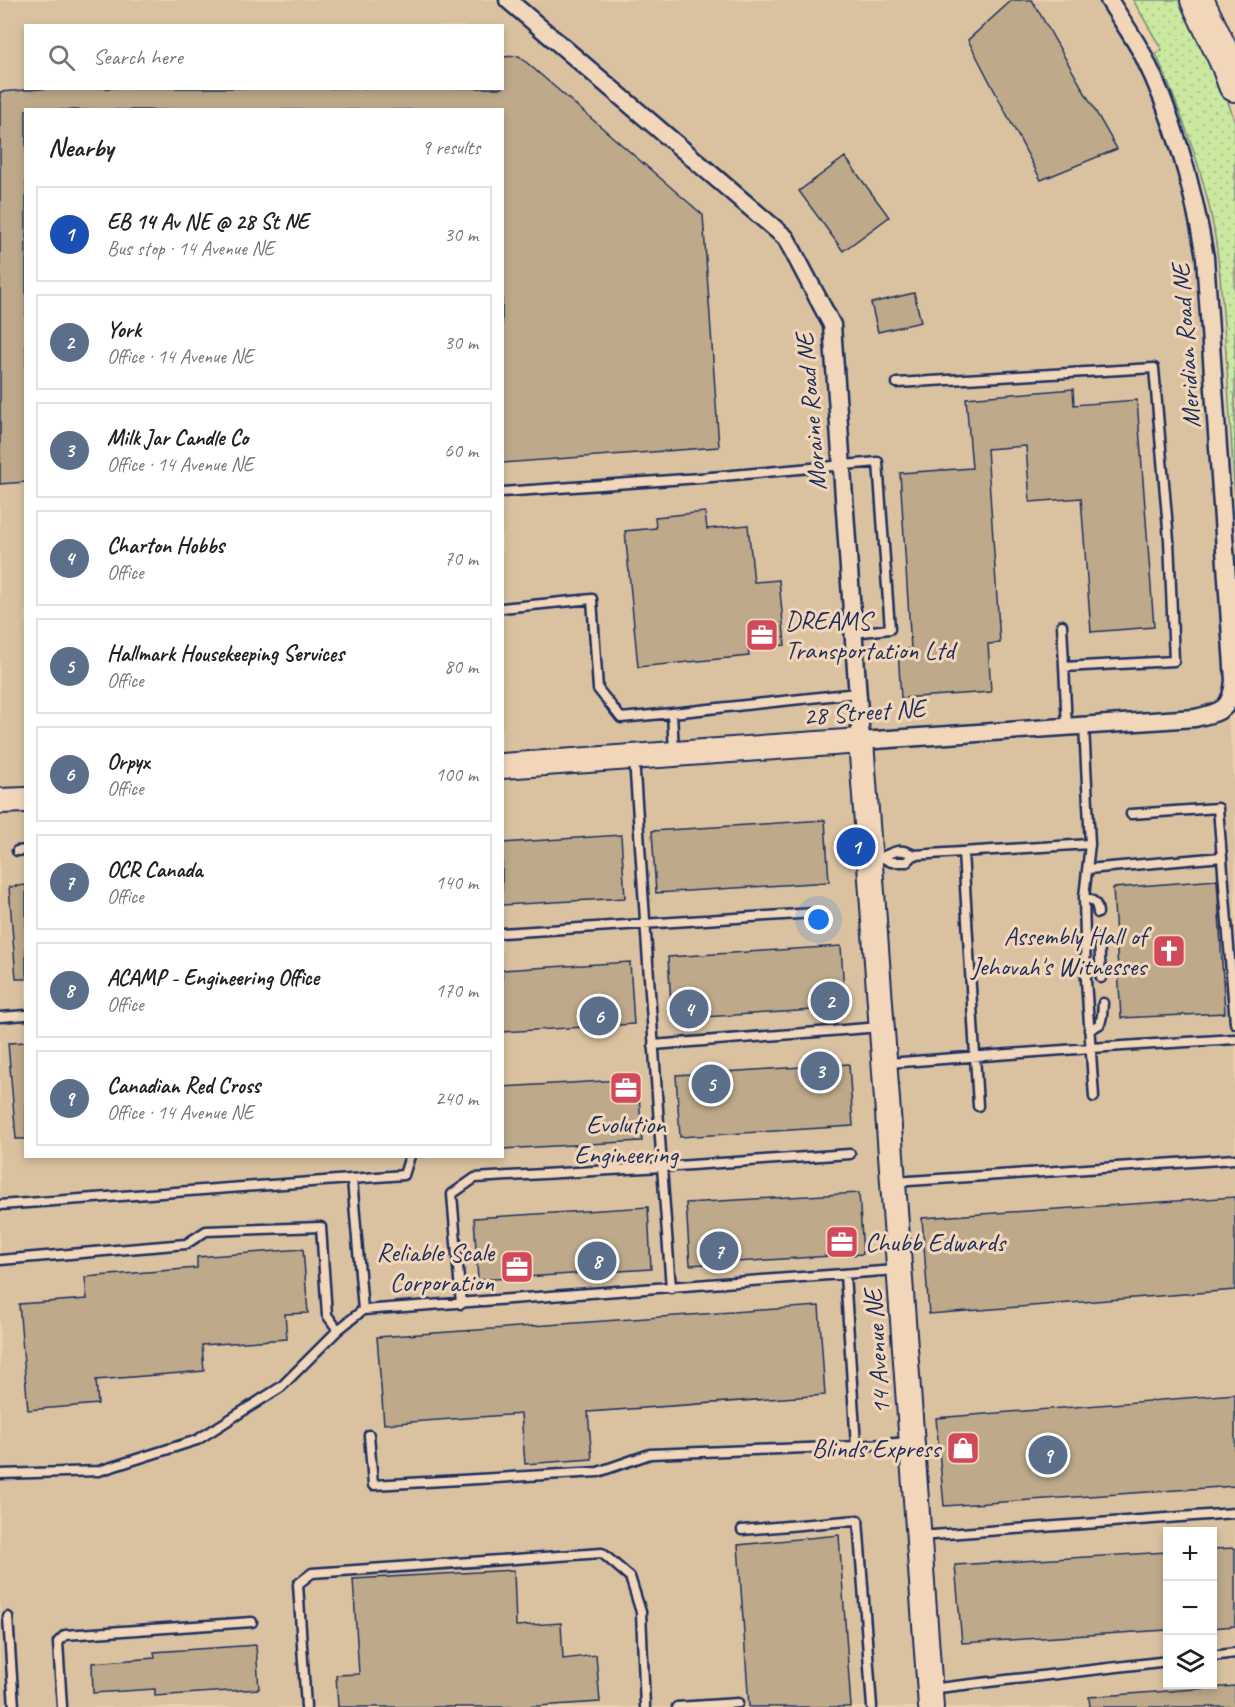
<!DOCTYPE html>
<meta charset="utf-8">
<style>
:root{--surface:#fff;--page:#f6f6f6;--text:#222;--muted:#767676;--line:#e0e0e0;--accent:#d1495b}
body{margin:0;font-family:Caveat,sans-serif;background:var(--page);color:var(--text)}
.controls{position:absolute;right:18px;bottom:18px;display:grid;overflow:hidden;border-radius:0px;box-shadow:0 3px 9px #0003}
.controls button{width:54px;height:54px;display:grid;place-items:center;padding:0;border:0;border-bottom:2px solid var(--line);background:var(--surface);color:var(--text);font:30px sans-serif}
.you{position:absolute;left:819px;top:920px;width:21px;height:21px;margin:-15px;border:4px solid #fff;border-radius:50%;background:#1a73e8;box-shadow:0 0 0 9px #1a73e833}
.badge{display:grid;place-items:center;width:39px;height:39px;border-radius:50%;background:var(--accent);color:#fff;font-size:20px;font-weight:700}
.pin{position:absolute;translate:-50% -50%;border:3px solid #fff;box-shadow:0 2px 6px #0006}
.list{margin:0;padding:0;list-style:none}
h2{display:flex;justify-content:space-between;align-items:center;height:78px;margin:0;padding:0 24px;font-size:26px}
h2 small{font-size:20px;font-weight:400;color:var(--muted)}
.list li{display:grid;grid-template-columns:39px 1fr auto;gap:18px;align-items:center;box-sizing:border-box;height:96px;margin:0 12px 12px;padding:0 12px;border:2px solid var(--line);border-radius:0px}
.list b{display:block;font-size:22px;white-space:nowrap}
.list p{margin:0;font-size:20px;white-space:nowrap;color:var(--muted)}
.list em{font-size:20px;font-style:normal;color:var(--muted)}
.icon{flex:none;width:33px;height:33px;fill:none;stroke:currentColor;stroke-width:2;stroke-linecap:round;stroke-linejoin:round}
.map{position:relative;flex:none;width:1235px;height:1707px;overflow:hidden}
.search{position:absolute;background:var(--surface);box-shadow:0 3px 9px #0003;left:24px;top:24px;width:480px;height:66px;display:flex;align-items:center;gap:15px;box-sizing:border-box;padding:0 21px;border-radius:0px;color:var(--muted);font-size:22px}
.panel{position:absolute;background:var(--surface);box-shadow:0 3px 9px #0003;left:24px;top:108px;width:480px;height:1050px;border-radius:0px}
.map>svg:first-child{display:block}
</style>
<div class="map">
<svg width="1235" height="1707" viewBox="0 0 1235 1707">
<defs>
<pattern id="grass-dots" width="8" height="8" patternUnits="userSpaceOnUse" patternTransform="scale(1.5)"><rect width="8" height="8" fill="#cae89f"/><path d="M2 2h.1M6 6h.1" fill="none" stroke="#adc78b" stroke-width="1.8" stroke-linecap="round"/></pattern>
</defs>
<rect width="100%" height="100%" fill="#ecd0ad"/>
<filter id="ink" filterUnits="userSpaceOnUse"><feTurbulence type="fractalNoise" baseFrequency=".0167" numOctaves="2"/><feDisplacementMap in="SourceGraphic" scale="12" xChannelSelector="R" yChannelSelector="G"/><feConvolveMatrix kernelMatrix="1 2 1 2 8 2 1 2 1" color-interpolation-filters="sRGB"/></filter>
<g filter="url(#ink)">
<!-- built -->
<path fill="#dac2a1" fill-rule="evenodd" d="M0 0H1109L1142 53 1197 210 1227 706 1235 789V1707H0ZM26 26H502V88H26ZM26 110H502V1156H26ZM1168 1532H1212V1684H1168Z"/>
<!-- grass -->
<path fill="url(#grass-dots)" stroke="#728c7e" stroke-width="1.5" d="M1133 0H1183L1213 59 1235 122V498C1229 418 1227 337 1218 258 1210 187 1184 119 1156 54L1162 50Z"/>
<!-- building -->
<path fill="#beaa8a" stroke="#1b2f5e" stroke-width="1.5" d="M1012 0H1032L1117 149 1041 180 968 40Z
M519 56 703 215 719 447 502 463V110H26V482L0 484V92L53 88H502V57Z
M845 157 889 217 843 251 799 191Z
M914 293 921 322 878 332 871 303Z
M1073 389 1074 405 1137 400 1154 627 1091 632 1081 498 1030 502 1026 446 987 449 1000 643 988 644 991 692 901 698 898 650 911 649 900 473 972 468 966 398Z
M705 512 707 529 748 525 754 582 779 580 785 645 748 648 749 656 638 667 625 531 656 528 655 517Z
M825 820 829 882 656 893 652 831Z
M621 835 625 898 502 905V843Z
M1217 880 1225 1013 1121 1018 1113 888Z
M26 885V979H16L9 887Z
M841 946 845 1008 672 1019 668 957Z
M630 962 634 1024 502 1032V970Z
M26 1042V1139H16L8 1043Z
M849 1064 853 1126 680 1137 676 1075Z
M638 1079 642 1141 502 1149V1087Z
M859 1193 863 1254 690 1265 686 1203Z
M1235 1197V1290L929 1314 922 1218Z
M648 1207 651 1269 478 1280 474 1218Z
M303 1249 308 1313 285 1314 287 1339 202 1345 204 1371 96 1380 98 1404 28 1410 19 1304 87 1299 85 1277 197 1268V1257Z
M819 1306 825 1395 588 1412 592 1459 525 1464 521 1414 384 1424 377 1337Z
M1235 1394V1486L944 1506 936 1418Z
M839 1535 851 1707H749L738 1545Z
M1235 1548V1626L1212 1628V1549Z
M1167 1552V1630L962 1643 955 1565Z
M514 1570 516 1626 561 1623 563 1659 596 1655 600 1702 523 1707H338L336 1675 359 1674 353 1579Z
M256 1645 259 1689 155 1696V1689L93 1693 92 1663 155 1658 154 1652Z
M1235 1686V1707H1090L1089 1697Z"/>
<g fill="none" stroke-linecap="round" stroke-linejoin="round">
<!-- lane casing -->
<g stroke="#1b2f5e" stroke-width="13">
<path id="lane" d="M897 383 1154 368 1169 540 1174 661 1064 667
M502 492 700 478 878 462 890 629 853 633
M502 608 592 599 598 689 621 718 672 713
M1062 625 1067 727
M1084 726 1090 844 1084 897 1086 980 1094 1097
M674 751 672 713 857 693
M1131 814 1218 808 1235 1023
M17 851 26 850
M963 852 978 1106
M883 858 891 862H907L914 855
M873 859C891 857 895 844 914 855L1090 844
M1088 869 1222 857
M1084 897C1094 900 1097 903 1098 913
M502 933 815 913
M1099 938 1101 978
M0 1017 26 1015
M1089 1030 1100 1024 1102 1016 1103 1003
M653 1045 880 1027
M888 1063 1091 1048 1235 1039
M894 1182 1235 1159
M0 1205 404 1175 410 1156
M0 1260 186 1244 206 1231 321 1227 327 1315 338 1330
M671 1288 662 1167 850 1154
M461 1304 452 1194 475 1178 662 1167 634 759
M363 1310 896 1270
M369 1435 373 1485 598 1472 650 1454 856 1446 845 1274
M856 1446 909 1442
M0 1474 99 1471 197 1440 281 1387 338 1330 363 1310 352 1179
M742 1530 858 1520 872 1707
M919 1536 1235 1513
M8 1617 14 1707
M1212 1656 1235 1653
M930 1689 1168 1661
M62 1707 58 1642 65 1635 252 1622
M306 1707 298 1584 312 1573 602 1553 630 1577 641 1612 645 1707
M677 1707 738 1703"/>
</g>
<!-- street casing -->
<g stroke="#1b2f5e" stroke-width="21">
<path id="street" d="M508 0 786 238 832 325 861 741 1195 718C1222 712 1231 709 1234 681L1205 257C1193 187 1175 119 1143 55 1133 36 1120 18 1109 0"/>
</g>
<!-- secondary casing -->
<g stroke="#1b2f5e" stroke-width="28">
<path id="secondary" d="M502 766 861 741 931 1707
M0 801 26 800"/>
</g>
<!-- highway casing -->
<g stroke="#1b2f5e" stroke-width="36">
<path id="highway" d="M1197 0 1227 63 1235 85"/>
</g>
<!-- lane -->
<use href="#lane" stroke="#f2d6b9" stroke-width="8"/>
<!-- street -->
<use href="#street" stroke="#f2d6b9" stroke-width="16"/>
<!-- secondary -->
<use href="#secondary" stroke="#f2d6b9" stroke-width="24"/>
<!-- highway -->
<use href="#highway" stroke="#f2d6b9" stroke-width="32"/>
</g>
</g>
<!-- icons -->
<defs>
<g id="office-square" transform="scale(1.725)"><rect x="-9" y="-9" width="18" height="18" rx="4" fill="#d1495b" stroke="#f2d6b9"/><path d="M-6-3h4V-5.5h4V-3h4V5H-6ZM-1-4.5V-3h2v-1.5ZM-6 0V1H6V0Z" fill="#fff"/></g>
<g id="church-square" transform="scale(1.725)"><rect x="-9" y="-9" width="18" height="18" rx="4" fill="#d1495b" stroke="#f2d6b9"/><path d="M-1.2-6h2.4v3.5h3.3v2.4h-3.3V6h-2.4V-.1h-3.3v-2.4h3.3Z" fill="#fff"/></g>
<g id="shop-square" transform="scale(1.725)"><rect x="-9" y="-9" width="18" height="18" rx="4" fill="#d1495b" stroke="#f2d6b9"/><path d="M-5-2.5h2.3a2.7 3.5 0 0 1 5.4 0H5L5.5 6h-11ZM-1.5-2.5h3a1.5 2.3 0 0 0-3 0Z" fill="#fff"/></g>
</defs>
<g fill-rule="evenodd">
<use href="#office-square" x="762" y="635"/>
<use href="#church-square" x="1169" y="951"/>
<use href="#office-square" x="626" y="1088"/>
<use href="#office-square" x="842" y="1242"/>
<use href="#office-square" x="517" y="1267"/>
<use href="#shop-square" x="963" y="1448"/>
</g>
<g text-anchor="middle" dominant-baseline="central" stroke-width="6" stroke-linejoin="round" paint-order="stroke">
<!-- street labels -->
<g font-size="26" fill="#1b2f5e" stroke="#f2d6b9">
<text transform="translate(1186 346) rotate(-94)">Meridian Road NE</text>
<text transform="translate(811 412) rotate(-95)">Moraine Road NE</text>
<text transform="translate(864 712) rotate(-4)">28 Street NE</text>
<text transform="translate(877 1352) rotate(-94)">14 Avenue NE</text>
</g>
<!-- poi labels -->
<g font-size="26" fill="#1b2f5e" stroke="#f2d6b9" text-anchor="end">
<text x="785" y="620" text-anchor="start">DREAMS<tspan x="785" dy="30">Transportation Ltd</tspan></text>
<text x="1146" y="936">Assembly Hall of<tspan x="1146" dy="30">Jehovah's Witnesses</tspan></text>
<text x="626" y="1124" text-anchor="middle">Evolution<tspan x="626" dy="30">Engineering</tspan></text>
<text x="865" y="1242" text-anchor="start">Chubb Edwards</text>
<text x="494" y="1252">Reliable Scale<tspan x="494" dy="30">Corporation</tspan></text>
<text x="940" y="1448">Blinds Express</text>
</g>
</g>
</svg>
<div class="controls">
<button>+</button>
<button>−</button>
<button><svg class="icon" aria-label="layers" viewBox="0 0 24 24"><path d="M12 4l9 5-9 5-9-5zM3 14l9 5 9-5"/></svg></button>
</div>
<div class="you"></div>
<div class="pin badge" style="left:856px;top:847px;background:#1a4fb4">1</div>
<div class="pin badge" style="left:830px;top:1001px;background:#5c6f8a">2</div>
<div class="pin badge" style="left:820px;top:1071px;background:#5c6f8a">3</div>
<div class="pin badge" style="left:689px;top:1009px;background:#5c6f8a">4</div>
<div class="pin badge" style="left:711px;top:1084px;background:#5c6f8a">5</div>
<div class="pin badge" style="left:599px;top:1016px;background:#5c6f8a">6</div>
<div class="pin badge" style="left:719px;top:1251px;background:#5c6f8a">7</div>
<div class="pin badge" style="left:597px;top:1261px;background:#5c6f8a">8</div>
<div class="pin badge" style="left:1048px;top:1455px;background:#5c6f8a">9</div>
<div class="search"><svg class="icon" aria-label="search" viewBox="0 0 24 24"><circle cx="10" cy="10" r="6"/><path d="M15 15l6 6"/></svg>Search here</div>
<section class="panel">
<h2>Nearby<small>9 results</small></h2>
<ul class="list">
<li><span class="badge" style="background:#1a4fb4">1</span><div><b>EB 14 Av NE @ 28 St NE</b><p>Bus stop · 14 Avenue NE</p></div><em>30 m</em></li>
<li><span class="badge" style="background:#5c6f8a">2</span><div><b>York</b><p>Office · 14 Avenue NE</p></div><em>30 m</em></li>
<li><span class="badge" style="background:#5c6f8a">3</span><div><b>Milk Jar Candle Co</b><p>Office · 14 Avenue NE</p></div><em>60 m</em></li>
<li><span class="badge" style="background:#5c6f8a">4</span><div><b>Charton Hobbs</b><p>Office</p></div><em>70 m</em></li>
<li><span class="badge" style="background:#5c6f8a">5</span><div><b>Hallmark Housekeeping Services</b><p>Office</p></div><em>80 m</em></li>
<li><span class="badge" style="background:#5c6f8a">6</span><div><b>Orpyx</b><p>Office</p></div><em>100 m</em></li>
<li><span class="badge" style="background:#5c6f8a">7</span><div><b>OCR Canada</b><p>Office</p></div><em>140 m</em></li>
<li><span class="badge" style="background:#5c6f8a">8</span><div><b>ACAMP - Engineering Office</b><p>Office</p></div><em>170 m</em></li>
<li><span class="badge" style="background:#5c6f8a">9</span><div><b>Canadian Red Cross</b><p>Office · 14 Avenue NE</p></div><em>240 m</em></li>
</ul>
</section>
</div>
